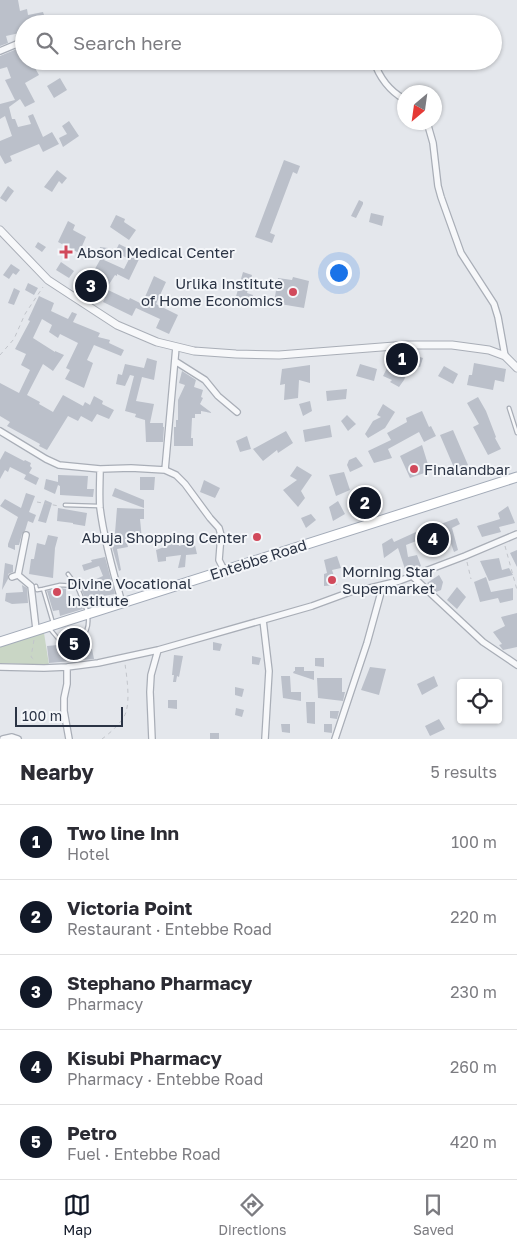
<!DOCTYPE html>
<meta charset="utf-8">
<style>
:root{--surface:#fff;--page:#f7f7f7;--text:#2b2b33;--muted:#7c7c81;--line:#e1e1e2;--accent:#111827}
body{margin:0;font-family:"Golos Text",sans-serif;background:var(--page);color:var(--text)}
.controls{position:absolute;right:15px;bottom:15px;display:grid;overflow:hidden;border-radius:5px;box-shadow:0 1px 4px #0004}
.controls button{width:45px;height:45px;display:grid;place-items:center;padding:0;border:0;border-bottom:1px solid var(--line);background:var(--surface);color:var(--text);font:25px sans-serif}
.compass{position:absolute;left:397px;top:85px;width:45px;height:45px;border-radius:50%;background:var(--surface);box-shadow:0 1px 4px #0004;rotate:209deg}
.scale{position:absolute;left:15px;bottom:12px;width:108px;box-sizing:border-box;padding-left:5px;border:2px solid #2b3445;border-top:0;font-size:14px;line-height:18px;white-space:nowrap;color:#2b3445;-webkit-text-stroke:4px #f4f6f9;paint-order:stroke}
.you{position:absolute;left:338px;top:272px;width:18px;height:18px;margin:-12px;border:4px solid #fff;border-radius:50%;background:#1a73e8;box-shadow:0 0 0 8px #1a73e833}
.badge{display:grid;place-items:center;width:32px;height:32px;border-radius:50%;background:var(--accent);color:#fff;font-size:16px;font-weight:700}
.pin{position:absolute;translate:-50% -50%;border:2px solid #fff;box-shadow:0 1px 5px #0006}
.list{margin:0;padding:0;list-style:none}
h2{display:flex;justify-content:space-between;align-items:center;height:65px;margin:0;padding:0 20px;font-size:21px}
h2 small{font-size:16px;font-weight:400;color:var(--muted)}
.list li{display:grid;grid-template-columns:32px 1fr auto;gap:15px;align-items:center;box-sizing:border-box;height:75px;padding:0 20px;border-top:1px solid var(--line)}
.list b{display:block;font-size:19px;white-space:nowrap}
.list p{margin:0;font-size:16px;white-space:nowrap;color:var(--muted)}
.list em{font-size:16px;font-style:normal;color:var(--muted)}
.icon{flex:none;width:28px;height:28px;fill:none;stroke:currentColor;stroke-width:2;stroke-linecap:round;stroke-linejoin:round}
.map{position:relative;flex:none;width:517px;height:739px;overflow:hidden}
.search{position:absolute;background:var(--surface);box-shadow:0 1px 4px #0004;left:15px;right:15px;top:15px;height:55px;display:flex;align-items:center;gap:12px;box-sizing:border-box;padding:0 18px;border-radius:28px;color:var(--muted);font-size:19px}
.sheet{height:440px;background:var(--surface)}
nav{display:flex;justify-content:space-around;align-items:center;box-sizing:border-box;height:70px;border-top:1px solid var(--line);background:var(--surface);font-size:14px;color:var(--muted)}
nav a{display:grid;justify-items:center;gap:2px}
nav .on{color:var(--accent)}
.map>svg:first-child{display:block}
</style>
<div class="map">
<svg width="517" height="739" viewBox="0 0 517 739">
<rect width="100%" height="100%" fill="#e4e7ec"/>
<!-- green -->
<path fill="#c9d6c5" d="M44 633 49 665 0 663V646Z"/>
<!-- building -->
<path fill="#bbc0ca" d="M0 0H18L20 11 27 9 28 15 43 12 47 24H24V32L6 36 8 43 0 46Z
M24 46V61H31L39 75 25 83 35 102 25 107 20 99 9 107 12 119H15L18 127 31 124 28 116 33 114 43 137 52 132 59 144 43 152 39 144 10 156 12 161 5 164 0 155V141L12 136 5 116 0 119V104L15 100 5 80 11 78 7 67 0 69V56Z
M60 78 67 90 54 98 47 86Z
M69 121 79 136 63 147 59 138 67 134 62 126Z
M284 160 300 166 297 174 293 172 270 233 275 235 272 243 255 237Z
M57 170 67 178 62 184 59 181 52 192 44 187Z
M8 186 14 191 6 202 0 198Z
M359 200 363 202V204L356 218 351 216Z
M371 213 384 216 382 226 369 222Z
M116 215 125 219 124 222 136 230 129 240 110 227Z
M68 221 75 225 73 230 86 237 79 253 58 242Z
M38 242 46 247 42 252 35 247Z
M119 244 141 255 129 280 117 274V276L115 275 106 289 129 300 130 298 142 304 154 276 166 282 156 304 178 315 169 334 156 328 160 319 136 308 132 316 103 302 105 298 84 288 100 260 97 259 100 247 108 248 104 260 124 269 129 259 115 252Z
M61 262 74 271 69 278 56 270Z
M11 264 20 270 16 275 13 273 9 279 3 275Z
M243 272 252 275 247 293 253 295 251 305 235 300Z
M293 277 309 281 304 308 274 303 278 278 292 280Z
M28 283 38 288 34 295 25 290Z
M14 288 20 291 14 305 8 303Z
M39 296 54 303 51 311 68 319 72 312 77 314 73 322 100 333 98 337 110 340 109 343 124 350 121 356 94 345 87 360 93 363 84 388 65 379 70 370 66 368 78 343 60 334 58 338 49 332 52 325 42 319 33 338 55 352V351L64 355 53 371 43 364 27 395 40 402 39 404 53 412 63 395 83 406 85 402 90 405 94 396 103 401 102 404 114 410 109 419 97 414 92 422 81 416 78 421 68 416 47 450 39 446 40 444 7 426 10 422 0 416V383L19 393 30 370 21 365 26 354 15 349 30 321 28 320Z
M414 355 423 358 420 367 411 365Z
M147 358 157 361 154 380 142 377 136 401 154 404 150 423H163V427H164L163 442H146L145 420 135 417 136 414 125 411 134 376 130 375 125 386 116 384 118 374 122 375 125 364 144 368Z
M390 362 397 365 398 362 410 367 404 380 399 387 390 382 392 380 383 376Z
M474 363 506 369 504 382 495 380 493 390 467 385 469 375H472Z
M360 364 377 369 374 381 356 376Z
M310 365V383L299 380 298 398 284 400 285 384 280 385 282 369Z
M444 366 458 374 453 384 438 376Z
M182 371 196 380 194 387 203 390 201 397 203 398 200 404 212 413 201 411V414H195V418H192L191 438H193V446H174V427H176V420H178V400L185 385 179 383Z
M347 389 346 399 327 401 326 391Z
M478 397 486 411 496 437 495 438 501 449 488 455 473 427 479 424 467 403Z
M310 401 312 411 303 416 299 404Z
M383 404 395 412 385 428 368 438 365 434 373 421 381 417 377 415Z
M422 411 429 427 431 426 436 436 424 442 419 432 388 449 392 458 374 463 368 451 391 440 387 433 407 422 406 418Z
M347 415 356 424 348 431 341 421Z
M330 425 332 437 305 442 303 430Z
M453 430 468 465 455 470 440 435Z
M286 431 293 443 278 453 277 450 263 461 253 449Z
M247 436 251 449 240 452 236 441Z
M422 445 430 471 410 478 400 456Z
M5 451 24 461 25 460 31 463 30 466 32 468 29 473 39 478 36 485 24 479 26 475 10 467 8 472 5 470 0 479V460Z
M356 457 363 466 350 472 347 465 349 460Z
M297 466 312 475 301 491 305 498 298 507 283 490 297 480 290 476Z
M344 472 350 490 336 496 329 475Z
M58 475 88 476 87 489H94L93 497 60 495V486L58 485 55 494 44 489 46 479 58 482Z
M140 477H155L154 490H140Z
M204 480 220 488 215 498 200 492Z
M115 488 144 500V508L112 496Z
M26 493 35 496 29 512 36 515 33 523 28 521 25 531 22 534 19 545H15V550L8 547V544L18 517 0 506 5 499 21 508Z
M45 500 52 503 46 523 38 521Z
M338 501 345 514 333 521 329 507Z
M508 506 515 523 499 527 501 532 482 537 477 526 500 519 498 513Z
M58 508 87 513 85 526 73 524V523L57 521Z
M117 508 144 509V519H140L142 539 129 540 130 542 127 543 128 547 117 549 121 570 119 571 109 536 115 533Z
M311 514 316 520 306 528 301 518Z
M457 518 460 524 452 528 458 550 454 552 447 533 420 542 419 540 406 545 408 557 417 555 421 566 413 569V567L405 569 398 548 384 558 382 544 392 538 394 542 438 522V525Z
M48 535 58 537 55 548 53 578 29 574 31 559H34L37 543 45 545Z
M194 541 197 554 186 555 185 567 178 568 181 555 166 557V561L158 562 156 550 178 542 179 546Z
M517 550V567L510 553Z
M337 556 341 568 332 570 337 585 324 586V574L327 573 324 560Z
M105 557 115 594 103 596 105 601 88 606 80 586 103 576 99 566 84 571 82 565 92 562 91 560Z
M499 558 502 570 509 568 513 575 489 581 480 561Z
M5 563 13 565V572L8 574V579L2 590Z
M439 575 443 582 441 590 436 592 427 583Z
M486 577 491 592 513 588V600L500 603 498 598 480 602 474 582Z
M22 585 27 588 28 603 12 604 5 601 6 593 23 592Z
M457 587 466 597 457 609 447 600Z
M60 588 66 589V604L79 600 83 609 60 616 59 610 53 611 47 591Z
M517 613V647L503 650 499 645 502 644 493 632 505 626 501 617Z
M213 642 222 644 220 651 213 650Z
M79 643 80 651 92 649 94 659 49 663 47 646Z
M174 655 183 656 179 677 177 676 176 682H173L174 675H172Z
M252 656 261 658 259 665 252 664Z
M315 658H324V667L315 666Z
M295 667H304V671H314V680L293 673 294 671H295Z
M370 667 386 669 379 695 361 690Z
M281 676H290L291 692H301V701L283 698Z
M434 676 438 686 422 695 417 684Z
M317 678H342V692H345L343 701 318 698Z
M235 687 244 689 242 697 235 695Z
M168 700H177V709L168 708Z
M306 702H315V724L307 723Z
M236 708 244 710 242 717 235 715Z
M330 711H339L337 719 330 718Z
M439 719 445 729 430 736 425 726Z
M281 724H290V733L282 732Z
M324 724H332V733L324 732Z
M210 733H219V739H210Z"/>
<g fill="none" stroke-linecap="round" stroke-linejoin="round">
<!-- service casing -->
<g stroke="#a9aeb7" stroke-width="5">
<path id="service" d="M509 408 517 433
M65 505 99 506
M68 574 77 586 87 611
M36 586 37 590 43 589 53 623
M43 589 60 585 76 586
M50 629 60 641C78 645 90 635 88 617"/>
</g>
<!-- minor casing -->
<g stroke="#a9aeb7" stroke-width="8">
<path id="minor" d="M0 51 24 41
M374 61C379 77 390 91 404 99
M427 122 433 143 438 186 441 197 461 253 494 304 498 317 505 356
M175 361 205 380 218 396 237 412
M0 431 46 459 59 465 100 469 131 468 165 470 176 475 185 484 210 518 219 528 221 535 219 560 224 570
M100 469C100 482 99 495 100 508 104 540 113 572 122 603
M165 470 176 347
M18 575 26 535
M411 575 483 642 517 665
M12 577 18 575 31 586 36 629
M263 620 269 671 265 739
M0 667 44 668 67 667 98 663 158 650 312 606 361 588H370L399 581 465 556 517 534
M67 667V684L64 698V711L69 739
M3 739 12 737 18 739
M152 739 150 692 151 675 158 650
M335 739 367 643 383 585"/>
</g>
<!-- tertiary casing -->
<g stroke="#a9aeb7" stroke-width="9">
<path id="tertiary" d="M0 230 48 280 117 325 157 342 194 351 236 354 279 355 407 345H452L489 350 505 356 517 368"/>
</g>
<!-- primary casing -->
<g stroke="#a3abb8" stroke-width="11">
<path id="primary" d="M0 642 517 477"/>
</g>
<!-- path -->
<path stroke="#c2c5cb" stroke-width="1" stroke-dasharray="4 4" stroke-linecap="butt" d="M0 355 14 339 25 314 43 287
M37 502 59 506
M505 546 517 590
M467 562 471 579
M34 640 31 657 36 661
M102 739C110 733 123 722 126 712 130 699 127 678 125 664"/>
<!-- service -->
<use href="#service" stroke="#f7f8fa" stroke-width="2.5"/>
<!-- minor -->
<use href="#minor" stroke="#f7f8fa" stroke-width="5.5"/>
<!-- tertiary -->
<use href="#tertiary" stroke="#f7f8fa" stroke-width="7"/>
<!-- primary -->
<use href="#primary" stroke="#fff" stroke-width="9"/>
</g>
<!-- markers -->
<g fill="#d1495b" stroke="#f4f6f9" stroke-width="2">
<path d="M63.5 244.5h5v5h5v5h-5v5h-5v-5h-5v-5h5z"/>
<circle cx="293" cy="292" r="5"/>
<circle cx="414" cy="469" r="5"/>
<circle cx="257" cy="537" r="5"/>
<circle cx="332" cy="580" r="5"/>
<circle cx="57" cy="592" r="5"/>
</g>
<g text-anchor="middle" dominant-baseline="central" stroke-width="4" stroke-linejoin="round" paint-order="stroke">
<!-- poi labels -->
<g font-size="15" fill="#2b3445" stroke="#f4f6f9" text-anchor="start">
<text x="77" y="252">Abson Medical Center</text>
<text x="283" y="283" text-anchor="end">Urlika Institute<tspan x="283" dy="17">of Home Economics</tspan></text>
<text x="424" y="469">Finalandbar</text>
<text x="247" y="537" text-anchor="end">Abuja Shopping Center</text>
<text x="342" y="571">Morning Star<tspan x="342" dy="17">Supermarket</tspan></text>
<text x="67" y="583">Divine Vocational<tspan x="67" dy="17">Institute</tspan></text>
</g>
<!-- street labels -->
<g font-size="15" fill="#2b3445" stroke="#f4f6f9">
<text transform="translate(258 559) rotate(-18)">Entebbe Road</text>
</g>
</g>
</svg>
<div class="controls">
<button><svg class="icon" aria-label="locate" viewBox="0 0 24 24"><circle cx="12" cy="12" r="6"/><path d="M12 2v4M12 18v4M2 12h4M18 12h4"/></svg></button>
</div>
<svg class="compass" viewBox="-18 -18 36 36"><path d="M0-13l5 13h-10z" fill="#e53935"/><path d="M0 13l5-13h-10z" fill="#7c7c81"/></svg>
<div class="scale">100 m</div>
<div class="you"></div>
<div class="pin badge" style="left:402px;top:359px">1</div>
<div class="pin badge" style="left:365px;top:503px">2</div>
<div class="pin badge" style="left:91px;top:286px">3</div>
<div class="pin badge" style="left:433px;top:539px">4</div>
<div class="pin badge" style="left:74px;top:644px">5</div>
<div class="search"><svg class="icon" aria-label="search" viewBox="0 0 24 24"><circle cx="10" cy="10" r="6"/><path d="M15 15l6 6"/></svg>Search here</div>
</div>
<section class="sheet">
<h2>Nearby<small>5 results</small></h2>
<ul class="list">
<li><span class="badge">1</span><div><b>Two line Inn</b><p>Hotel</p></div><em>100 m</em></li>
<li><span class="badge">2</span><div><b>Victoria Point</b><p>Restaurant · Entebbe Road</p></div><em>220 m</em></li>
<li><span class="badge">3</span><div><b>Stephano Pharmacy</b><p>Pharmacy</p></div><em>230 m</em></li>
<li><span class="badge">4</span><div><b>Kisubi Pharmacy</b><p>Pharmacy · Entebbe Road</p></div><em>260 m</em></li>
<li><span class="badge">5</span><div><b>Petro</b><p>Fuel · Entebbe Road</p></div><em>420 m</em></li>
</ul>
</section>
<nav>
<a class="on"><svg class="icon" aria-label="map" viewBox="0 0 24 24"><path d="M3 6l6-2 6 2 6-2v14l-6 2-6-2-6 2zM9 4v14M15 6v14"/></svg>Map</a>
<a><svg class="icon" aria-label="directions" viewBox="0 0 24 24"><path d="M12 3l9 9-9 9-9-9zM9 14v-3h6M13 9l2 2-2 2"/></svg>Directions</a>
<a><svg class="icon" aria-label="saved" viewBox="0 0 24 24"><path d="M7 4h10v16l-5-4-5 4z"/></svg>Saved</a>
</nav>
